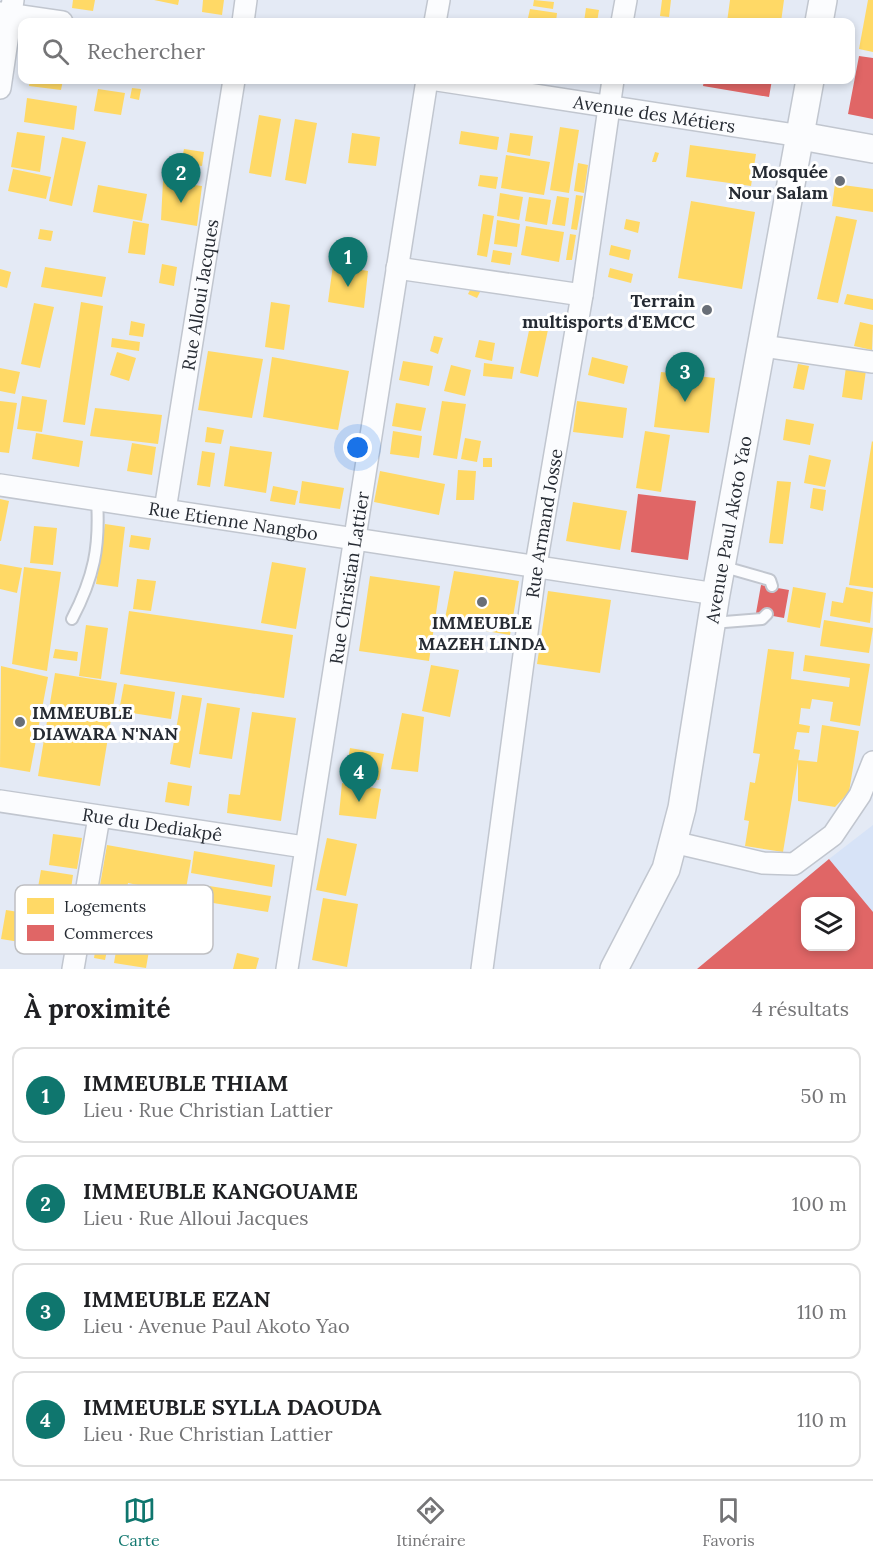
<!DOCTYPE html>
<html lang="fr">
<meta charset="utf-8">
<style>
:root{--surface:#fff;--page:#f6f6f6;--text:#202124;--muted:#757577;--line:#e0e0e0;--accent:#0f766e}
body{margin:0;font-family:Lora,serif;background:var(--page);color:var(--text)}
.controls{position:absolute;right:18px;bottom:18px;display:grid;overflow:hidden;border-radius:12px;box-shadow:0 3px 9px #0003}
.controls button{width:54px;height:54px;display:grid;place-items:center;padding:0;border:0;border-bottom:2px solid var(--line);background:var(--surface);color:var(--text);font:30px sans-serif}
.you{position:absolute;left:358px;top:448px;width:21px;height:21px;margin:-15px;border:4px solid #fff;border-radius:50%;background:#1a73e8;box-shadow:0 0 0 9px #1a73e833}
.badge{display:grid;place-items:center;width:39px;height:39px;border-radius:50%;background:var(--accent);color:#fff;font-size:20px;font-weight:700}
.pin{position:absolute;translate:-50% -50px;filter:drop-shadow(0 2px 3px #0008)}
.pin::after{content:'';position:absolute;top:32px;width:21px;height:18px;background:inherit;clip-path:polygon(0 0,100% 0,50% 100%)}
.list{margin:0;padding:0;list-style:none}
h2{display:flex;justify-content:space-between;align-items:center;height:78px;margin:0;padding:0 24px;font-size:26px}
h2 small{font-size:20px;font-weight:400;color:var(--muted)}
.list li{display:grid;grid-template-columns:39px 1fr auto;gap:18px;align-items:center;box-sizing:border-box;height:96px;margin:0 12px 12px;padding:0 12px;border:2px solid var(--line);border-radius:12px}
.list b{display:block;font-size:22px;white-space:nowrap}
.list p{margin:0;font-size:20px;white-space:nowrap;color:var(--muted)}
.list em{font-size:20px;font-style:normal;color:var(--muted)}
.icon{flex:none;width:33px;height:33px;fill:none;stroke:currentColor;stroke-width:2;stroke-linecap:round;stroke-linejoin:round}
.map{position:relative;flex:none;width:873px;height:969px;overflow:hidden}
.search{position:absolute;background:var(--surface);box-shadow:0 3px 9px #0003;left:18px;right:18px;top:18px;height:66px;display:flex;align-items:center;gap:15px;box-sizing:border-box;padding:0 21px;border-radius:12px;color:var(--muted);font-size:22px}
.sheet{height:510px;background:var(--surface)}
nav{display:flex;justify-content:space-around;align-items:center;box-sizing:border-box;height:84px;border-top:2px solid var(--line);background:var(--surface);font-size:16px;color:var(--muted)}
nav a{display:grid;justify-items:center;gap:3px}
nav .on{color:var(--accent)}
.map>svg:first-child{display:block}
</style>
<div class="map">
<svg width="873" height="969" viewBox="0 0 873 969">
<rect width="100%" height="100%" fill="#e4eaf5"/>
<!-- built -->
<path fill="#d7e3f7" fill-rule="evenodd" d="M873 825V969H697L829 859ZM806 902H850V946H806Z"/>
<!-- homes -->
<path fill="#ffd966" d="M73 0H95L93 11 72 8Z
M154 0H179L178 5Z
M203 0H224L222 15 202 12Z
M534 0 554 2 553 9 533 6Z
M662 0H671L669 17 660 16Z
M730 0H784L781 22H727Z
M868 0H873V52L859 49Z
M586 8 599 10 597 22H584Z
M530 9 557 13 556 22 528 18Z
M30 80H63L61 90 29 86Z
M132 88 141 89 139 100 130 98Z
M98 89 125 93 121 115 94 111Z
M27 98 77 106 74 130 24 122Z
M259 115 281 119 271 177 249 173Z
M295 119 317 123 306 184 285 180Z
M560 127 579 130 569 193 550 190Z
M461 131 499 137 497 150 459 144Z
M17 132 45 136 40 172 11 167Z
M352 133 380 137 376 166 348 163Z
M510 133 533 136 530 156 507 152Z
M62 137 86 142 72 206 49 201Z
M690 145 756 154 751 186 686 177Z
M184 149 204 152 202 166 181 163Z
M655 152 659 153 656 162H652Z
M506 155 550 162 544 195 501 188Z
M578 163 588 165 584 193 574 191Z
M13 169 51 177 46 199 8 191Z
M480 175 498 177 496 189 478 186Z
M163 181 202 186 197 226 161 220Z
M835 184 873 189V212L832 206Z
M98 185 147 194 142 221 93 212Z
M500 193 523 197 519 220 497 216Z
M576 195 583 196 577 230 571 229Z
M557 196 569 198 565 226 552 224Z
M529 197 551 200 547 225 525 221Z
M691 201 755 212 742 289 678 278Z
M483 214 494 216 487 257 477 255Z
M836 216 857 220 838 303 817 299Z
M626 219 640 222 638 233 624 229Z
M497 220 520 224 517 247 494 244Z
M133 221 149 224 145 255 128 253Z
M526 226 564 232 559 262 521 255Z
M40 229 53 231 51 241 38 239Z
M570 234 576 235 572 260H566Z
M611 245 631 250 629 260 609 255Z
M493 250 512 253 510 265 491 262Z
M162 264 177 267 174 286 159 283Z
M333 265 368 271 364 308 328 302Z
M45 267 106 277 102 297 41 287Z
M610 268 633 274 631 283 608 277Z
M0 269 11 272 7 288 0 286Z
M472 286 481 290 477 298 468 294Z
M847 294 873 299V310L844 304Z
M81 302 103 306 85 425 63 422Z
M271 302 290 305 284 350 265 347Z
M34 303 54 307 40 368 21 364Z
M131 321 145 324 143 337 129 335Z
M531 321 549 325 538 377 520 373Z
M860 322 873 325 872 350 854 346Z
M434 336 443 338 438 354 430 351Z
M112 338 140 342 139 351 111 347Z
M479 340 495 343 492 361 475 357Z
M208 351 263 359 252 418 198 410Z
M117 352 136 358 129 381 110 375Z
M272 357 349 371 338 430 263 417Z
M592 357 628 366 624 384 588 375Z
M403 361 433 366 429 386 399 380Z
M484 363 514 367 512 379 483 376Z
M798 364 809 366 804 390 793 388Z
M451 365 471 370 465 396 444 391Z
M846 367 866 370 862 400 842 397Z
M0 368 20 372 15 394 0 391Z
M661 372 715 378 709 433 654 427Z
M22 396 47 400 42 432 17 429Z
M0 401 17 403 9 453 0 452Z
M442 401 466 404 457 459 433 455Z
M577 401 627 408 623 438 573 432Z
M396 403 426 408 421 431 392 426Z
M95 408 162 415 158 444 90 436Z
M786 419 814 424 810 445 783 440Z
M207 427 224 430 221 444 205 442Z
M393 431 422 436 419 458 390 454Z
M645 431 670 435 661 492 636 488Z
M36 433 83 441 79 467 32 459Z
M465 438 481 441 477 462 461 459Z
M872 441 873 442V588L849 585Z
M132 443 156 447 152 475 127 471Z
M230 446 272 452 266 493 224 486Z
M202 451 215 453 210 487 197 485Z
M809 455 831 460 825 487 804 483Z
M483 458H492V467H483Z
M458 470 476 471 474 500H456Z
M380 471 445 484 439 515 374 502Z
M302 481 344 488 340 509 299 503Z
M777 481 791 482 783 544 769 543Z
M273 486 298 491 295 505 270 501Z
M813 488 826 490 823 511 810 508Z
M0 499 9 501 1 541H0Z
M573 502 627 511 620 550 566 541Z
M105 524 125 527 118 587 96 584Z
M34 526 57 528 53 565 30 563Z
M131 535 151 538 149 550 129 547Z
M272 562 306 568 296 629 261 623Z
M0 564 22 568 17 593 0 589Z
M24 567 61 572 47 671 12 664Z
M454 571 519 581 510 635 444 624Z
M370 576 440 586 429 661 359 651Z
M137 579 156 581 151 611 133 609Z
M793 587 826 593 820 628 787 622Z
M846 587 873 592 870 623 830 616 832 601 843 603Z
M548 591 611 600 600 673 537 664Z
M129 611 293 635 284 698 120 674Z
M824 620 873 628 869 653 820 646Z
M86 625 108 628 101 679 79 676Z
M55 649 78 652 77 661 53 658Z
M768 649 794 652 791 679 849 687 850 678 803 671 805 655 870 664 860 726 830 721 833 702 812 699 810 709 801 708 799 724 810 726 809 733 797 732 794 749 800 750 783 852 745 846 749 821 744 820 750 782 755 783 760 754 753 753Z
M431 665 459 670 450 717 422 711Z
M1 666 48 677 30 772 0 767Z
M55 673 117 683 100 786 38 776Z
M124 684 175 692 171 719 119 711Z
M182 695 202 698 190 768 170 764Z
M207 703 240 708 232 759 199 754Z
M252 712 296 718 281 821 227 813 229 794 240 795Z
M402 713 424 717 418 772 391 769Z
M822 725 859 731 849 792 835 807 798 801V760L817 762Z
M350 748 384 754 379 780 345 777Z
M168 782 192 786 189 806 165 802Z
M342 783 381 789 376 819 339 815Z
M53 834 82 838 77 869 49 865Z
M327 838 357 844 346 896 316 890Z
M107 845 191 860 183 906 155 901 157 889 128 883 126 896 99 891Z
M194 851 275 865 272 887 191 873Z
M41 870 73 875 67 916 34 911Z
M203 885 271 896 268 912 201 901Z
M323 898 358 904 347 967 312 960Z
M6 910 69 920 64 949 1 939Z
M97 939 109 941 105 960 94 958Z
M118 939 150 945 146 968 114 963Z
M237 953 259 958 256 969H233Z"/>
<!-- shops -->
<path fill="#e06666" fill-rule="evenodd" d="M859 56 873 58V119L848 114Z
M704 80H772L769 97 703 86Z
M638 494 696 501 688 560 631 552Z
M761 585 789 590 784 618 756 613Z
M829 859 873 912V969H697ZM806 902H850V946H806Z"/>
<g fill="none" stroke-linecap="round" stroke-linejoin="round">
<!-- service casing -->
<g stroke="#c1c6cf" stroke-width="14">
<path id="service" d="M721 566 770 580 772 586
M72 619C94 577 100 547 97 500
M712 623 762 619 767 614"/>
</g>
<!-- minor casing -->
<g stroke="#c1c6cf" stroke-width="24">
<g id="minor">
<path d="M0 13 62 22"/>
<path d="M243 22 246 0"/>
<path d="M435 22 439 0"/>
<path d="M622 22 626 0"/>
<path id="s1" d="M437 80 801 136"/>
<path d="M0 88 13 0"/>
<path d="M397 268 582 295"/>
<path d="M762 346 873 362"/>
<path id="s2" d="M0 485 716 594"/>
<path id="s3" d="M165 510 234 80"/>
<path id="s4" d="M0 801 304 847"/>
<path d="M673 842 763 863 794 864 833 835 860 795 873 762"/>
<path d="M73 969 99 817"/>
<path id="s5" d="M287 969 427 80"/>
<path id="s6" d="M482 969 536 565 582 295 613 80"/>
</g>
</g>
<!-- tertiary casing -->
<g stroke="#c1c6cf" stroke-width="30">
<g id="tertiary">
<path d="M819 22 823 0"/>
<path d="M801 136 873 149"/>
<path id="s7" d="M614 969 666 869 682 808 716 594 810 80"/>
</g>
</g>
<!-- service -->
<use href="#service" stroke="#fbfcfe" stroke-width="10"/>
<!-- minor -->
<use href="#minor" stroke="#fbfcfe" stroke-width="21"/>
<!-- tertiary -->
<use href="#tertiary" stroke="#fbfcfe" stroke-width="27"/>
</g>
<!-- markers -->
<g fill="#686e77" stroke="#fff" stroke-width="2">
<circle cx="840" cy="181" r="6"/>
<circle cx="707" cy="310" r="6"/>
<circle cx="482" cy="602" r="6"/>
<circle cx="20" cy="722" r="6"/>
</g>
<g text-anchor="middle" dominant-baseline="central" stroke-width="6" stroke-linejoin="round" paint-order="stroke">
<!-- street labels -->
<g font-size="18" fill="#262b33" stroke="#fff">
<text stroke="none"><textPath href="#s1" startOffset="220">Avenue des Métiers</textPath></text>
<text stroke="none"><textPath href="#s3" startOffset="218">Rue Alloui Jacques</textPath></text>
<text stroke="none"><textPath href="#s2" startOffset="236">Rue Etienne Nangbo</textPath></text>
<text stroke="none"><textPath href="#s6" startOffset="450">Rue Armand Josse</textPath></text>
<text stroke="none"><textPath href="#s7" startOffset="458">Avenue Paul Akoto Yao</textPath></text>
<text stroke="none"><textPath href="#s5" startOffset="396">Rue Christian Lattier</textPath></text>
<text stroke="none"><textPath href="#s4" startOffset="154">Rue du Dediakpê</textPath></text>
</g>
<!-- poi labels -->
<g font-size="18" font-weight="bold" fill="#262b33" stroke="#fff" text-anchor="end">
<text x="828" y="171">Mosquée<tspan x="828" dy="21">Nour Salam</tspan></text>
<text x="695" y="300">Terrain<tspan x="695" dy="21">multisports d'EMCC</tspan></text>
<text x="482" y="622" text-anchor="middle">IMMEUBLE<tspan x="482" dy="21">MAZEH LINDA</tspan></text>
<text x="32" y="712" text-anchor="start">IMMEUBLE<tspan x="32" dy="21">DIAWARA N'NAN</tspan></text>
</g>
</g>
<!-- legend -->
<rect x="15" y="885" width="198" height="69" rx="9" fill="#fff" stroke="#bebfc2" stroke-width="1.5"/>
<rect x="27" y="898" width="27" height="16" fill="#ffd966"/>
<rect x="27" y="925" width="27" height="16" fill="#e06666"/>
<g font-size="16" fill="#262b33">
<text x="64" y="912">Logements</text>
<text x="64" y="939">Commerces</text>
</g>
</svg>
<div class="controls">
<button><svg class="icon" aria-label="layers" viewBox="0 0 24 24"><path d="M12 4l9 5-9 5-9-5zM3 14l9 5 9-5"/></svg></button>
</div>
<div class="you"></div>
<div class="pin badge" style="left:348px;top:287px">1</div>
<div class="pin badge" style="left:181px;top:203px">2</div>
<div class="pin badge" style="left:685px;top:402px">3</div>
<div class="pin badge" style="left:359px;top:802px">4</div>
<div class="search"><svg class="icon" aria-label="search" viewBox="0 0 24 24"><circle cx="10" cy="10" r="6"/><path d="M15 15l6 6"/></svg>Rechercher</div>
</div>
<section class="sheet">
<h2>À proximité<small>4 résultats</small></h2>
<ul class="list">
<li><span class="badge">1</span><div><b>IMMEUBLE THIAM</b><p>Lieu · Rue Christian Lattier</p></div><em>50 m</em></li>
<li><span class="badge">2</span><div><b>IMMEUBLE KANGOUAME</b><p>Lieu · Rue Alloui Jacques</p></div><em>100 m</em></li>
<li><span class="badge">3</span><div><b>IMMEUBLE EZAN</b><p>Lieu · Avenue Paul Akoto Yao</p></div><em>110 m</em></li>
<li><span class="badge">4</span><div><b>IMMEUBLE SYLLA DAOUDA</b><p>Lieu · Rue Christian Lattier</p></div><em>110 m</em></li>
</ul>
</section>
<nav>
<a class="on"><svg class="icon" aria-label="map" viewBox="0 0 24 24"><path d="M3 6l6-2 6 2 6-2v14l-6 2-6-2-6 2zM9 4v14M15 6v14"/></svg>Carte</a>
<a><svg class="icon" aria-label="directions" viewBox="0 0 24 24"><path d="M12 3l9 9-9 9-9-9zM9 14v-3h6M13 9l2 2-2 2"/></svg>Itinéraire</a>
<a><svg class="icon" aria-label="saved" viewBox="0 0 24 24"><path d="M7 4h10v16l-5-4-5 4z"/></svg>Favoris</a>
</nav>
